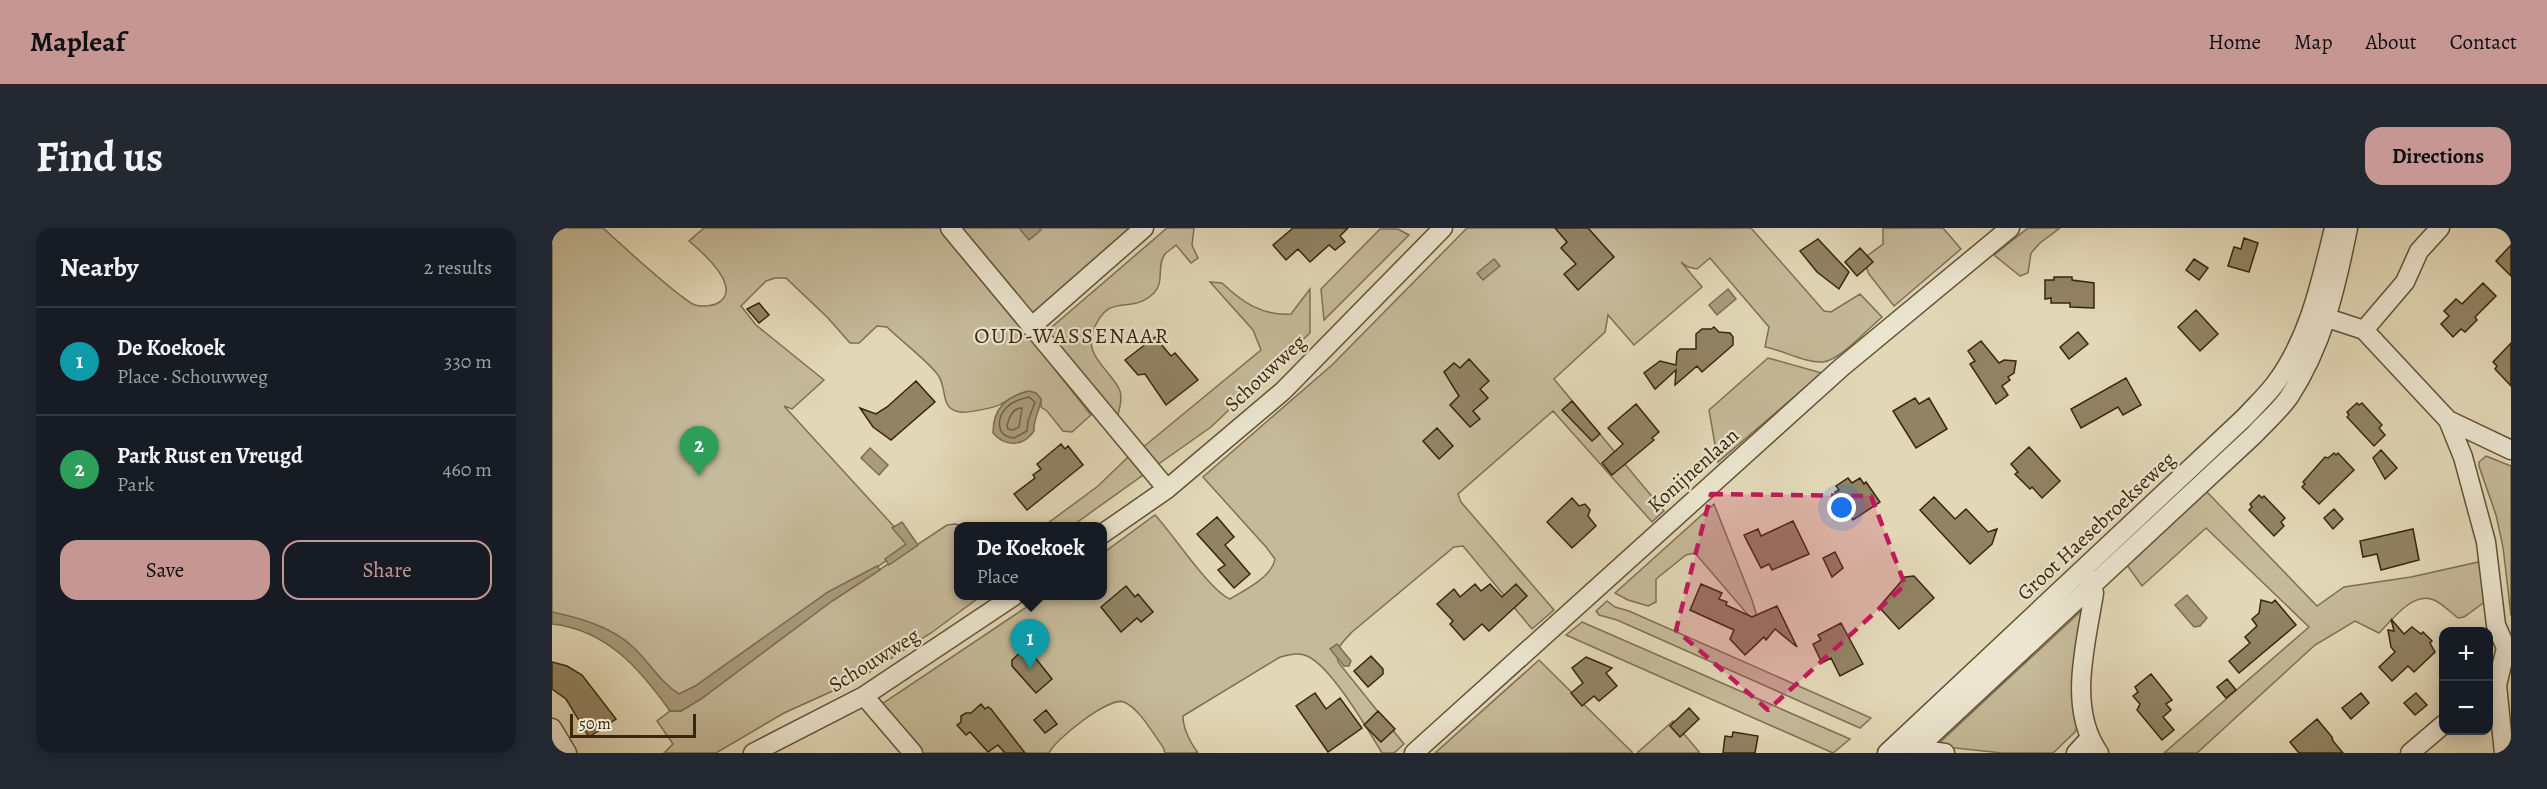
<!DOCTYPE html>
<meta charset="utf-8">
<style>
:root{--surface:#171b24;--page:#242831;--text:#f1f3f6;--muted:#9ea1a6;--line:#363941;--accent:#c59692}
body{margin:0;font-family:Alegreya,serif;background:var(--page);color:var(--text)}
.controls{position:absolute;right:18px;bottom:18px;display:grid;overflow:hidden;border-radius:12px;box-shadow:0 3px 15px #0003}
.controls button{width:54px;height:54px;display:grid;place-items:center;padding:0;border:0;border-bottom:2px solid var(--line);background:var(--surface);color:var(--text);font:30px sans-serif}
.scale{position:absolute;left:18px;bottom:15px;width:126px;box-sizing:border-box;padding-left:6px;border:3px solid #39260b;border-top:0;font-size:16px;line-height:21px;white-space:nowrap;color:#39260b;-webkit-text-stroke:4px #ece6d0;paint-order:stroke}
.you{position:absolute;left:1290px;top:280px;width:21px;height:21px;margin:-15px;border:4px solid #fff;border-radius:50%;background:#1a73e8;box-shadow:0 0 0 9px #1a73e833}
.badge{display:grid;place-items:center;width:39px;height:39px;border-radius:50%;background:var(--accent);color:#fff;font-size:20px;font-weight:700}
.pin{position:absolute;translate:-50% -50px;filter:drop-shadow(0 2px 3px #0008)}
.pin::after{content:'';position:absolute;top:32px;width:21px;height:18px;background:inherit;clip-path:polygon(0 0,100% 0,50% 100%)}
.popup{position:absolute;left:402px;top:294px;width:153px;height:78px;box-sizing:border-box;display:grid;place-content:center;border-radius:12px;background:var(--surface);filter:drop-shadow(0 2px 4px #0005);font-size:20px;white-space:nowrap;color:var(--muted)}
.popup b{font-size:22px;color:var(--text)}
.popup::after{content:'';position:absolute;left:50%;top:100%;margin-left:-12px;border:12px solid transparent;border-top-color:var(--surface)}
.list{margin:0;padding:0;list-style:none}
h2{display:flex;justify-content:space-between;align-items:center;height:78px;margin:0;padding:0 24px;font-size:26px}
h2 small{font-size:20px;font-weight:400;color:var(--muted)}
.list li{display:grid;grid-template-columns:39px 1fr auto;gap:18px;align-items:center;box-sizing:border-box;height:108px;padding:0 24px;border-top:2px solid var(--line)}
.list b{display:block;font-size:22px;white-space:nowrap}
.list p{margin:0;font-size:20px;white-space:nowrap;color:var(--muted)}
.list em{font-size:20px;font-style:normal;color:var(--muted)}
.actions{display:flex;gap:12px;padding:18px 24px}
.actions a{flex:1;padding:14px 0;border:2px solid var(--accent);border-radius:18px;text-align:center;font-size:21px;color:var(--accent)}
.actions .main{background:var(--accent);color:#111}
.map{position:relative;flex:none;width:1959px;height:525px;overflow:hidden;border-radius:18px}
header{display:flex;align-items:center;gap:36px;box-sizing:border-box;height:84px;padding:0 30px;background:var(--accent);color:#111}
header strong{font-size:28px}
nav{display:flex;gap:33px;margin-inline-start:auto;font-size:21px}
.intro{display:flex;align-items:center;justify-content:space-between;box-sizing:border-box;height:144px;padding:0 36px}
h1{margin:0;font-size:42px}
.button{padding:15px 27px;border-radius:18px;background:var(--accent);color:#111;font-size:21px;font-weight:700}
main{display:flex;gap:36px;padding:0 36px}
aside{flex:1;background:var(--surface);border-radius:18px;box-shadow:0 3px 15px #0003}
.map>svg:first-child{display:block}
</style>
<header>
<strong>Mapleaf</strong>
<nav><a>Home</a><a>Map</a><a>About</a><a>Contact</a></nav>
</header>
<div class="intro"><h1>Find us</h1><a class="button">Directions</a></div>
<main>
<aside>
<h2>Nearby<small>2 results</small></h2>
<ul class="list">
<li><span class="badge" style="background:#0f9aa8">1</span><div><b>De Koekoek</b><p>Place · Schouwweg</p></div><em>330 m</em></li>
<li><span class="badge" style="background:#2e9e5b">2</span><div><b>Park Rust en Vreugd</b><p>Park</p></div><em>460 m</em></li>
</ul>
<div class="actions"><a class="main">Save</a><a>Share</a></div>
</aside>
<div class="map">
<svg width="1959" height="525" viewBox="0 0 1959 525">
<rect width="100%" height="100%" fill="#e2d8b7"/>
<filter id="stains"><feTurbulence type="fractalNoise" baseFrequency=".00333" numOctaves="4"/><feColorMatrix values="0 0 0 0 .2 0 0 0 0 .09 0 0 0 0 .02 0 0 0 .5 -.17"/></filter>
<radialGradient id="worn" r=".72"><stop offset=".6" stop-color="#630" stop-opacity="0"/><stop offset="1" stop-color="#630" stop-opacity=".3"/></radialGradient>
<!-- green -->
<path fill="#c5ba9a" stroke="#7f7052" stroke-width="1.5" d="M0 0H51C75 22 99 44 124 64 130 68 137 75 143 77 149 79 161 78 166 75 192 60 149 23 137 13L152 0H391L539 187 520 204 511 203 495 183 489 179V171C476 155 463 169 449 176 443 180 415 185 408 184 387 181 396 161 386 147 375 132 349 113 335 99L325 98 307 115H298L276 90 234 50H223L214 53 189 78 204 97 272 152 240 181 232 178 358 316 132 474 78 425 0 388Z
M404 0H578L484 83 473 86Z
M615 0H642L640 17 646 30 639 35 624 17C621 20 616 23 613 26 604 38 613 54 602 65 577 89 558 61 541 103 531 128 561 144 568 163 571 172 567 182 565 190L494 110 501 98Z
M915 0H1199L1272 83 1279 84 1308 66 1330 89C1317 100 1287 133 1271 134 1252 135 1231 122 1213 119L1217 99 1158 30 1145 41 1136 39 1129 34 1150 59 1082 117 1056 87 1053 104 1002 151 1112 283 1100 294 1001 183 906 266 909 274 1002 382 980 401 911 318 902 319 800 404C791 414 783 419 786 434L852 516 842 525H830C816 502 779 438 755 428 746 424 737 427 728 429L631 488C631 502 638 514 646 525H613L611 519C601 506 588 481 572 474 558 468 502 512 497 525H370L330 476 491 368H550V326L603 287C621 306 658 363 678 371 693 362 720 349 723 331L714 319 651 249 780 137Z
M1331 0H1391L1409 21 1342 78 1317 46 1311 31 1331 16Z
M1476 0H1508L1488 15 1479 25 1476 45 1468 48 1442 27Z
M828 1H846L857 7 772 92 769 61Z
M658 54 670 55C690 74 710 88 739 86L758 61V105L659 199 605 237 590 220 709 122 701 102Z
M1216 130 1270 145 1166 234 1157 182Z
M1934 228 1959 238V388L1951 319 1944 287 1927 238V234Z
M576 229 591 247 520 298H492L546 258Z
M1655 264 1765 378 1792 359 1859 349 1931 333 1934 373 1912 389 1906 390C1898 384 1891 376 1882 372 1861 363 1840 392 1827 405L1803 393 1763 417 1645 525H1612L1757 399 1654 300 1590 358 1575 337 1650 265Z
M1162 276 1200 372 1209 402 1143 325 1134 327 1104 351V374L1096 378 1076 372 1063 365Z
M403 296 411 298H406V368H429L379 405 305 452 232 485 164 525H112L121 516 105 493 118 483H129L149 471 280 373 395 297Z
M1539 368 1521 438 1520 457 1525 499 1523 504 1501 525H1450L1384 518 1528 384 1529 377Z
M1055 373 1063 379 1077 383 1319 490 1308 500 1065 392 1047 387 1044 383Z
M1030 394 1298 511 1281 525 1014 407Z
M987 432 1081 525H883Z
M1121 493 1148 525H1085Z"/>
<!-- water -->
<path fill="#a99b7d" stroke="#7c6c4f" stroke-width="1.5" d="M467 0H486L489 2 477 12Z
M942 31 948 38 931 52 925 45Z
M1176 61 1184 71 1165 87 1157 77Z
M477 163 484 165 489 171C488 183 481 191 482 203 471 219 453 219 441 205 441 180 454 169 477 163Z
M318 220 336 237 327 247 309 230Z
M350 294 366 317 337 337 333 331 354 316 340 300Z
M325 338 328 342 280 373 149 471 129 483H118C88 441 55 402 0 396V384C28 390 60 399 81 419 97 434 108 454 127 466L143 458 276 364Z
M1635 367 1655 390 1648 398 1642 399 1623 377Z
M785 416 799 433 797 438H792L778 421Z"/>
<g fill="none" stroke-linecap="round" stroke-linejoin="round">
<!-- shore -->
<path stroke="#716044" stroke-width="1.5" d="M477 169 483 174 476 193 475 203 462 210C444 209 444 190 455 179 461 173 469 171 477 169Z
M470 180 467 199 461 202 456 201 455 198C457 190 460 180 470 180Z"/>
</g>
<!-- building -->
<path fill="#918364" stroke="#39260b" stroke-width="1.5" d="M741 0H796L788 8 793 14 783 22 777 17 758 34 746 21 734 32 721 17Z
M1003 0H1036L1062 29 1026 62 1012 46 1024 36 1009 20 1015 14Z
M1692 10 1706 15 1697 44 1676 38 1682 19 1689 21Z
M1266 11 1297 44 1287 61 1265 44 1248 23Z
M1959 17V48L1944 33Z
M1308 20 1321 34 1305 48 1293 34Z
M1642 31 1656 40 1647 52 1634 42Z
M1502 49H1520V52L1542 55V80L1518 79V75H1499V70L1493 71V52H1502Z
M1931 55 1944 68 1923 89 1925 92 1913 104 1909 101 1901 109 1889 96 1897 88 1892 83 1904 71 1910 76Z
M207 75 217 87 207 95 195 81Z
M1644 82 1666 106 1648 123 1626 99Z
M1162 99 1167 104 1178 105 1181 109V117L1150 144 1145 138 1123 157 1124 142 1103 161 1092 145 1108 133 1124 137 1125 124 1128 121H1144V106L1150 101H1159Z
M1526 104 1536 116 1517 131 1508 119Z
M603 109 619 128 623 125 646 152 614 177 593 146 586 147 573 132Z
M1429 113 1447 135 1452 132 1464 133 1462 145 1456 149 1458 152 1450 158 1456 167 1444 176 1418 136 1423 133 1416 123Z
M1959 115V158L1943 141 1945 138 1941 134Z
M917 131 937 153 928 161 936 170 921 183 928 191 918 199 898 177 907 168 892 144 902 135 908 140Z
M1574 150 1589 177 1571 187 1566 179 1529 200 1519 181Z
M364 153 383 174 339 212 321 199 308 180 324 186 335 179Z
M1363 170 1367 176 1377 170 1395 201 1364 220 1341 183Z
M1020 173 1048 206 1040 213 1010 182Z
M1805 175 1807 177 1810 175 1830 197 1827 200 1833 207 1822 218 1795 189 1797 187 1795 184Z
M1084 176 1107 204 1100 210 1102 212 1060 247 1050 235 1071 216 1056 200Z
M885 200 901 218 887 231 871 213Z
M509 216 513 221 516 218 531 237 475 282 462 266 483 250 481 247 489 241 485 236Z
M1477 219 1508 253 1490 270 1480 259 1478 261 1463 246 1466 244 1459 236Z
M1829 222 1845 240 1833 251 1821 230Z
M1782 225 1784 227 1786 225 1802 242 1767 276 1750 259 1753 256 1751 254 1773 229 1776 230Z
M1296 250 1300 255 1308 250 1312 256 1314 254 1328 274 1301 292 1283 264 1287 262 1284 258Z
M1707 267 1710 270 1712 268 1733 290 1729 294 1732 298 1722 308 1697 282 1700 279 1698 276Z
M1382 269 1403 291 1414 281 1436 304 1445 301 1440 316 1418 336 1368 282Z
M1020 270 1027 278 1033 276 1038 282 1036 288 1044 298 1020 320 995 294Z
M1782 281 1791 291 1781 301 1772 290Z
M665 289 682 309 673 317 698 346 682 360 666 342 673 337 645 306Z
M1241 293 1257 326 1220 342 1217 336 1209 340 1192 307 1206 301 1209 308Z
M1861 301 1867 332 1829 342 1825 326 1811 329 1808 313Z
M1283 324 1291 340 1280 349 1271 330Z
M1362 348 1382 370 1347 401 1327 379 1353 349Z
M923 356 929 363 938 356 950 369 964 356 975 368 937 403 930 396 912 412 898 396 901 393 885 376 902 361 908 369Z
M1149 356 1170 365 1167 371 1175 374 1174 377 1200 389 1225 378 1245 419 1223 401 1214 412 1212 409 1193 427 1178 411 1182 402 1138 382Z
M574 358 583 369 586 366 601 384 589 394 585 390 569 404 549 379Z
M1709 372 1720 375 1723 372 1744 397 1687 445 1677 433 1698 415 1693 409 1705 398 1700 391 1707 385Z
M1839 391 1852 406 1860 399 1869 406 1871 404 1880 413 1878 415 1883 424 1862 444 1856 438 1840 453 1827 439 1843 424 1839 419 1836 402 1842 403Z
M1289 395 1311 436 1288 448 1279 430 1270 435 1261 416 1269 412 1266 407Z
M472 421 477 422 500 451 484 465 460 438V432Z
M819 428 831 441V446L816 459 802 443Z
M1034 429 1060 440 1054 445 1065 458 1047 473 1042 468 1030 478 1019 465 1031 455 1020 440Z
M0 434 15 438 30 447 64 491 37 509 14 471 0 461Z
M1599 446 1620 472 1614 476 1619 482 1611 489 1622 502 1610 512 1585 482 1588 476 1581 468 1586 464 1583 459Z
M1675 451 1684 462 1674 470 1665 459Z
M763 465 774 481 788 470 810 500 776 524 744 478Z
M1809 465 1817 475 1799 491 1790 480Z
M1864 465 1875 477 1863 487 1852 475Z
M429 476 433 481 436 479 439 481 473 525H453L446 517 436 524 418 504 414 507 405 497 409 494V488L414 485H419Z
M1137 480 1147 491 1128 509 1118 498Z
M494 482 505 496 493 505 482 492Z
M826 483 843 501 829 514 812 497Z
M1765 491 1780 509 1781 513 1791 525H1747L1738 514Z
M1181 504 1206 508 1203 525H1171L1173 508 1180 509Z"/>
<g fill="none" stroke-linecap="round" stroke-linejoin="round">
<!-- minor casing -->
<g stroke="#635236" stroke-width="21">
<path id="minor" d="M398 0 615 261
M1763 86 1812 102 1896 192 1959 222
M479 99 592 0
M1812 102 1853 54 1867 23 1888 0
M1896 192 1911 229 1934 314 1944 397 1954 420 1945 457 1952 525
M550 306 615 261 731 163 891 0
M1536 350 1540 356 1542 365C1534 416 1515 480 1547 525
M312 468 361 525
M0 500 15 525
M1356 520 1393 525
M201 525 312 468 462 368
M862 525 1290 139 1458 0
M1335 525 1692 190C1702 179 1714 168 1723 156 1757 111 1769 53 1782 0
M1360 525 1703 206C1714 194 1728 182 1737 169 1771 117 1784 60 1796 0
M1524 525 1537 511
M1858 525 1892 496"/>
</g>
<!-- minor -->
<use href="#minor" stroke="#ece6d0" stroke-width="18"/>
</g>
<!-- marked area -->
<path fill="#c2185b" fill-opacity="0.2" stroke="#c2185b" stroke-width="4.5" stroke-dasharray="12 8" stroke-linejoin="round" d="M1159 266 1319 268 1353 357 1216 482 1124 402Z"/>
<g text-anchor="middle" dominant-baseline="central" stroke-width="4.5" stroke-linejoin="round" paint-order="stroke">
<!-- street labels -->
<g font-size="21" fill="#39260b" stroke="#ece6d0">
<text transform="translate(713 145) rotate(-43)">Schouwweg</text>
<text transform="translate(1141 242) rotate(-42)">Konijnenlaan</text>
<text transform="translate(1544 298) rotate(-43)">Groot Haesebroekseweg</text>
<text transform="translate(322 432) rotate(-32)">Schouwweg</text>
</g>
<!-- neighbourhood labels -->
<g font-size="22" letter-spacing="1.5" fill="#39260b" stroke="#ece6d0">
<text x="520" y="108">OUD-WASSENAAR</text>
</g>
</g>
<rect width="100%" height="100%" filter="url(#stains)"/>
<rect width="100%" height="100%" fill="url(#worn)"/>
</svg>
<div class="controls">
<button>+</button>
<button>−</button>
</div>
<div class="scale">50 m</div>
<div class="you"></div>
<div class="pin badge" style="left:478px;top:441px;background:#0f9aa8">1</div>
<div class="popup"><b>De Koekoek</b>Place</div>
<div class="pin badge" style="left:147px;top:248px;background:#2e9e5b">2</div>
</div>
</main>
